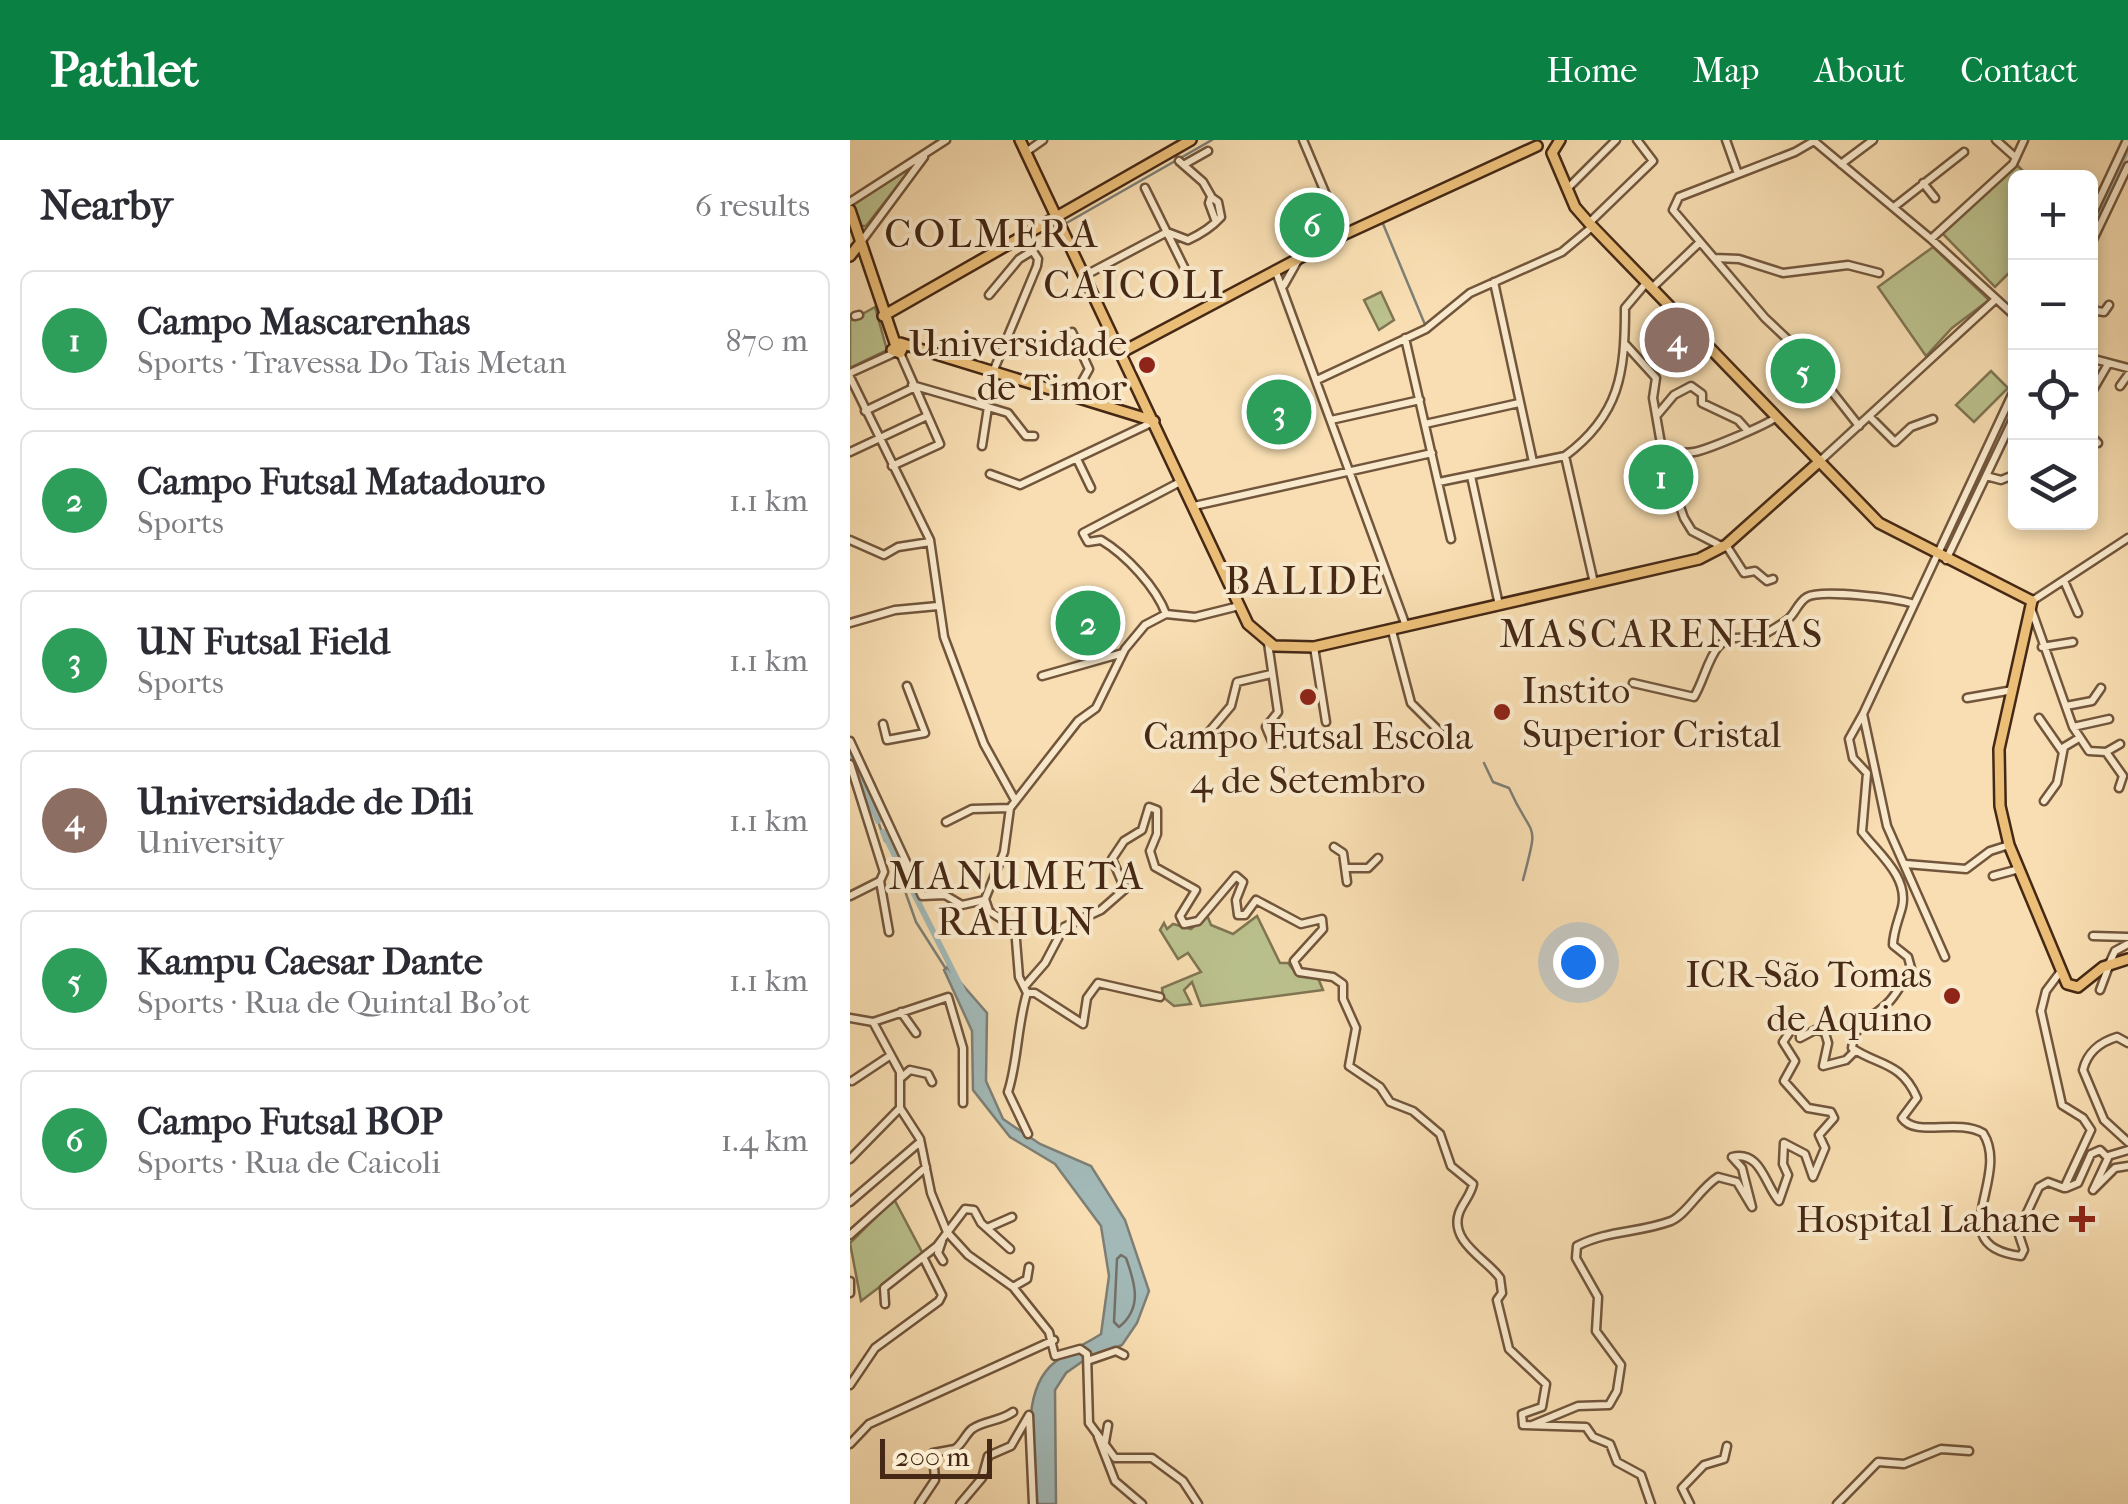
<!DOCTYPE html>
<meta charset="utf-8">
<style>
:root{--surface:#fff;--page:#f7f7f7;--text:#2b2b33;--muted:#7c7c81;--line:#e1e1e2;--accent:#0b8043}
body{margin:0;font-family:"IM FELL French Canon",serif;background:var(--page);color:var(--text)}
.controls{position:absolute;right:30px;top:30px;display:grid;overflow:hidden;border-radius:15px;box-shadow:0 5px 15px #0003}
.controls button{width:90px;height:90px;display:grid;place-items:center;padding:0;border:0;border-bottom:2px solid var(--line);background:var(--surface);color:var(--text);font:50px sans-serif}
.scale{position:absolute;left:30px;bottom:25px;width:112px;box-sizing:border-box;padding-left:10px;border:5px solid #452815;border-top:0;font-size:28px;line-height:35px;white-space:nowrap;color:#452815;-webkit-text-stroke:8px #faeacd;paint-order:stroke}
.you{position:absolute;left:728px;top:822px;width:35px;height:35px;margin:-25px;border:8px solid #fff;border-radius:50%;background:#1a73e8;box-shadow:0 0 0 15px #1a73e833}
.badge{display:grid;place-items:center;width:65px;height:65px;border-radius:50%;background:var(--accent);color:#fff;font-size:32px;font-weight:700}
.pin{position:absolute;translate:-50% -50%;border:5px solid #fff;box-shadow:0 2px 10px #0006}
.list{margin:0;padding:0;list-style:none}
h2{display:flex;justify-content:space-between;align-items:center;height:130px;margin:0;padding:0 40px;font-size:42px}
h2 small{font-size:32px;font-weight:400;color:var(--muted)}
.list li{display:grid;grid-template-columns:65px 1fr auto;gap:30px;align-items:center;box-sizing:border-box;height:140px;margin:0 20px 20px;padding:0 20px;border:2px solid var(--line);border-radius:15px}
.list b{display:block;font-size:38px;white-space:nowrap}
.list p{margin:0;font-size:32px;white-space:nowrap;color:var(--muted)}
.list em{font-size:32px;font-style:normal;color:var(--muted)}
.icon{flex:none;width:55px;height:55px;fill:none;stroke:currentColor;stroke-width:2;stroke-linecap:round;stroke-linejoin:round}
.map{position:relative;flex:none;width:1278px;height:1364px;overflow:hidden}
header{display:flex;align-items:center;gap:60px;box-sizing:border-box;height:140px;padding:0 50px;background:var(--accent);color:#fff}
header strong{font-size:48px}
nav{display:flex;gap:55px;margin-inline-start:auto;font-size:35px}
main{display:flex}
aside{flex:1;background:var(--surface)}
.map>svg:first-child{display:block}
</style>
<header>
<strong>Pathlet</strong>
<nav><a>Home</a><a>Map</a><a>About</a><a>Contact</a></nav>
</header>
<main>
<aside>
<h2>Nearby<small>6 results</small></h2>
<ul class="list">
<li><span class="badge" style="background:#2e9e5b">1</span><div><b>Campo Mascarenhas</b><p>Sports · Travessa Do Tais Metan</p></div><em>870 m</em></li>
<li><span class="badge" style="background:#2e9e5b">2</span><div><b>Campo Futsal Matadouro</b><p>Sports</p></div><em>1.1 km</em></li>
<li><span class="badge" style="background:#2e9e5b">3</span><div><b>UN Futsal Field</b><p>Sports</p></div><em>1.1 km</em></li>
<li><span class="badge" style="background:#8d6e63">4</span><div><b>Universidade de Díli</b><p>University</p></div><em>1.1 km</em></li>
<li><span class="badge" style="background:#2e9e5b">5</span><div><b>Kampu Caesar Dante</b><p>Sports · Rua de Quintal Bo'ot</p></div><em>1.1 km</em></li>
<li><span class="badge" style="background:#2e9e5b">6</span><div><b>Campo Futsal BOP</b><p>Sports · Rua de Caicoli</p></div><em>1.4 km</em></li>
</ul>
</aside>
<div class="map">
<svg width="1278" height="1364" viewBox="0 0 1278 1364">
<rect width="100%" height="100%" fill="#f8deb2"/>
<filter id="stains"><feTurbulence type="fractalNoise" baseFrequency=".002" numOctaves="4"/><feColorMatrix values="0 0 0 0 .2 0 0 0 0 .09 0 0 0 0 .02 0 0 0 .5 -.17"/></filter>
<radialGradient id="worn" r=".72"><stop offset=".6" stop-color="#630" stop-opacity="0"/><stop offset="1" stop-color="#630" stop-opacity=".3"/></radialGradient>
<!-- green -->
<path fill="#bbc28e" stroke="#807552" stroke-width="2.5" d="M1166 24 1179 37 1166 38 1165 127 1145 147 1092 93Z
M63 26 16 86H11L3 64Z
M1083 107 1139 160 1102 188 1076 216 1028 147Z
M531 152 544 180 529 190 514 160Z
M25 167 37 210 0 228V181Z
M1141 231 1158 248 1124 282 1106 265Z
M357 775 361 785 383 794 407 776 430 823H438L448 836 468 838 473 850 351 866 342 842 334 850 341 864 324 866 313 857 312 848 351 832 338 813 328 819 310 790 314 783 317 789 323 784 341 789Z
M44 1059 73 1114 11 1161 0 1103Z"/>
<!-- water -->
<path fill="#a2b9b7" stroke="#7d7f76" stroke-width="2.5" d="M97 827 137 873 136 941 153 979 190 1004 241 1026 275 1080 299 1151 287 1183 272 1205 233 1221 216 1233 205 1250 206 1364H186C183 1323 167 1252 205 1222 218 1211 236 1204 251 1194L259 1136 251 1086 205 1024 160 997 123 950 122 891 94 830Z"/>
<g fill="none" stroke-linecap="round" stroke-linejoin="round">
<!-- shore -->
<path stroke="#747066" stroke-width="2.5" d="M271 1115 276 1118C285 1143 293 1168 269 1187L264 1182 267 1119Z"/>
<!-- stream -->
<path stroke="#7d7f76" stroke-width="2.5" d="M531 79 576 187
M213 85 362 0
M1090 111 1139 156
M1147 165 1166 182
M396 487 415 506
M549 492 646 471
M427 511H463
M634 623 643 642 659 648C683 702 690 677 673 740
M11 633 35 701
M51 725 54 729
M55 751 66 782 96 829"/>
<!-- canal -->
<path stroke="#a2b9b7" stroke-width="5" d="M1240 90 1278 9"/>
<!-- river -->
<path stroke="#a2b9b7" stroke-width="6" d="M0 615 28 681
M33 692 113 851"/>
<!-- minor casing -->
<g stroke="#72563c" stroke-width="11">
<path id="minor" d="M453 0 493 95
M876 0 887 31
M1146 0 1165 17
M964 1 945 12 829 57 823 70 915 178 950 211 1009 286
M964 1 1081 99 1166 177
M176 12 193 0
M329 21 353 42 361 56
M335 24 358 11
M991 24 1023 0
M1073 43 1085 58
M295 48 334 127
M717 49 766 0
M0 62 96 0
M1044 67 1114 12
M1240 79 1277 0
M739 83 803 21 787 0
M1081 99 1163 24 1174 0
M11 102 74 17
M1240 106 1278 26
M865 118 889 119 933 133 998 125 1029 133
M426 132 556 486
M234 136 317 92 338 100C351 94 361 88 371 77L368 62 361 57 359 63 366 82
M644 142 683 322
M434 145 447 122
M803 147 849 103
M139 155 169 119 182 111
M1240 170 1254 172 1259 165
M5 176 9 175
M222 192 239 229 224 256
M555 198 601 399
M776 205 806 238 803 258 814 321 834 378 842 391 873 407
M1240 218 1278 228
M143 232 187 126 188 119 173 96
M0 233 44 213
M0 237 80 400 94 497 134 604 165 660
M467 240 576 189 620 153 712 112 742 87
M62 245 138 267
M1270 246 1278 235
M1240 255 1258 224
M15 271 63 248
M808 274 824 255 841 246 852 254V263L888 280 897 290
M1019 276 1045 302 1061 287 1083 279
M481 280 570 260
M575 284 669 263
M1240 295 1248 303
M132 306 138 267 158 273 176 296H184
M812 311C822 312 834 314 844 312 857 310 916 285 925 278
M0 312 77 276
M227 319 241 348
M970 321 1146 159
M42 326 90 304 50 213
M140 334 170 345 303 282
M621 336 649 465
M1136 336 1151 340 1166 334
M589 342 715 316
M344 366 582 313
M0 400 34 415 48 407 80 402
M876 405 894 433 905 431 917 441 923 439
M1096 420 1166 273
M744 443 715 316C770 275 775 233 775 168L797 142
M1215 443 1228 473
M1182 461 1278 398
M1182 471 1223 587 1259 579
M316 474C306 447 276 415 251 400L238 402 233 393 332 341
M0 483 45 470 88 466
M542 491 561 563 600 602
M418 503 428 572 416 587 424 606 434 603
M464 507 476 582
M1192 507 1223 502
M192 536 273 513
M783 543 844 557C853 542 858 519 868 507 883 491 895 502 911 496 917 493 932 484 937 480 945 475 947 463 957 457 971 449 1046 458 1064 464
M1117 558 1163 550
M1216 566 1242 561 1251 548
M1013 574 999 599 1003 618 1017 633 1012 692C1028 713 1059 737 1052 767 1049 779 1043 792 1043 805L1058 817 1061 828C1056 837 1050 848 1043 857 1029 877 1005 877 1002 908 1028 926 1051 921 1067 958L1052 978C1066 998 1106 978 1133 993 1162 1038 1089 1106 1171 1116L1174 1110 1168 1092 1189 1047 1198 1042 1214 1048
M1189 578 1212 611
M33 584 37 600 75 593 57 546
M1223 587 1239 611 1256 612 1270 604
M359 592 381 566 387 542 421 534
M0 601 72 756 95 755 112 765 134 760
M1256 612 1273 636 1269 648
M0 624 34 732 30 741 0 756
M1194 661 1207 643 1214 607 1229 598
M96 682 122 669 160 668
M484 707 493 713 497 742
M1056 724 1116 729 1140 711 1159 705
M495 728H518L528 718
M1143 736 1169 729
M30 741 39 792
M135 759 154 712 160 668 228 581 246 568 275 509 295 485 316 474 345 477 389 466
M135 759 139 771 165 788 169 837 177 853C167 886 168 921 158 952L178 994
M1243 796 1278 797
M1095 817 1037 686 1013 574 1166 246
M1259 824 1265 811 1278 804
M1211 831 1196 851 1191 871 1212 965 1233 978 1241 990 1214 1048
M174 847 195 823 214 787 251 770 275 749 262 719 274 701 292 690 299 667 307 670V694L300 711 305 727 346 750 330 776 334 784 348 781 386 736 393 742 386 760 388 775H395L406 760 451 784 472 779 473 789 444 821 449 832 483 837 493 844V859L506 888 499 926 530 947 540 962 563 971 590 994 601 1026 623 1044C621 1055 613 1062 609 1073 599 1102 638 1120 650 1138L652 1153 647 1160 659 1209 696 1244 692 1267 672 1274 673 1285 736 1287 743 1297 760 1304 767 1322 791 1335 801 1364
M1250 850 1259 826
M177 853H185L233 884 237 858 248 843 310 857
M51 872 66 893
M0 878 23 882 50 932V968
M23 882 98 857 113 908V963
M1278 903 1267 897C1250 902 1237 913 1233 930L1254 980 1278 1002
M52 937 60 930 78 934 82 942
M2 941 38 917
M50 968 70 999 81 1053 97 1092 118 1115 163 1147 199 1192 205 1216 230 1209 237 1214 239 1283 265 1318H302L333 1341 348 1364
M1258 1016 1278 1010
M0 1019 50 968
M1216 1048 1228 1043 1241 1014 1250 1010 1258 1018 1243 1050
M1243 1050 1265 1028 1278 1026
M0 1062 70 1002
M137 1088 162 1077
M0 1095 76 1027
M92 1101 88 1113 93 1121
M0 1141V1153
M163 1147 177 1139 179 1127
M35 1164 34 1148 87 1106 115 1069 124 1070 131 1083 160 1109
M240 1220 266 1211 274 1215
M0 1245 25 1208 89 1161 92 1155 74 1119
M682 1285 728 1266 759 1265 767 1251 771 1225 746 1191 748 1157 726 1118 727 1106C758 1090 789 1093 821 1081 837 1074 850 1048 868 1037L887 1042 902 1067 892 1028 882 1017C911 1010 915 1045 929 1061L938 1035 933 1024 934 1003 955 1014 963 1037 975 1008 969 995 984 978 981 972 958 968 934 941 945 921 933 902 949 878 950 898 967 889 975 893 978 903 973 926 996 920 1005 911
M248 1297 265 1341 292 1364
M255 1302 258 1285
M0 1304 19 1284 204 1200
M69 1364 85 1340 83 1313 105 1309C113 1303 115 1295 122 1289 135 1280 149 1282 163 1272
M110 1364 132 1338 138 1316 161 1306 179 1275 183 1364
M840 1364 832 1348 854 1325 874 1319 877 1306
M987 1364 1028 1322 1054 1324 1091 1309 1119 1311"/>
</g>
<!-- major casing -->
<g stroke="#452815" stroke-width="14">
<path id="major" d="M170 0 398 484 424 506 464 507 849 419 876 405 970 321
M702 13 725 67 739 83 1029 383 1182 461 1149 609 1150 666 1159 705 1217 844 1228 847 1253 827 1278 819
M702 13 710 0
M0 70 45 203
M0 116 11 102
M33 176 341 0
M53 207 50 213 42 210 50 203 304 281
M272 212 493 95 687 6"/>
</g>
<!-- minor -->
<use href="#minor" stroke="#faeacd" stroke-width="6"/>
<!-- major -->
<use href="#major" stroke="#ecbf79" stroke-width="9"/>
</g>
<!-- markers -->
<g fill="#8f2418" stroke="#faeacd" stroke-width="4">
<circle cx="297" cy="225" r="10"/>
<circle cx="458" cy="557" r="10"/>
<circle cx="652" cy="572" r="10"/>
<circle cx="1102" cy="856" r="10"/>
<path d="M1227 1064h10v10h10v10h-10v10h-10v-10h-10v-10h10z"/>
</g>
<g text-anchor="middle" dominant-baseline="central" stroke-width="8" stroke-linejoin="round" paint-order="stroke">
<!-- poi labels -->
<g font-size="38" fill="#452815" stroke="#faeacd" text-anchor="end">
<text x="277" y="203">Universidade<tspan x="277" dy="44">de Timor</tspan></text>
<text x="672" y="550" text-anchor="start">Instito<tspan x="672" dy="44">Superior Cristal</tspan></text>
<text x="458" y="596" text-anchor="middle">Campo Futsal Escola<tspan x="458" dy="44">4 de Setembro</tspan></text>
<text x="1082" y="834">ICR-São Tomas<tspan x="1082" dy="44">de Aquino</tspan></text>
<text x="1210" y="1079">Hospital Lahane</text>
</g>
<!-- neighbourhood labels -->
<g font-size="40" letter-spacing="2.5" fill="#452815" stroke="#faeacd">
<text x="142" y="94">COLMERA</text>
<text x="285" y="145">CAICOLI</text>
<text x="455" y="441">BALIDE</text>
<text x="812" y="494">MASCARENHAS</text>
<text x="167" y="736">MANUMETA<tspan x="167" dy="46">RAHUN</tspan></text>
</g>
</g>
<rect width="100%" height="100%" filter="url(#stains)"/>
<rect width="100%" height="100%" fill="url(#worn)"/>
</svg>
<div class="controls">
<button>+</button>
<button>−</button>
<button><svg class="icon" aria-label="locate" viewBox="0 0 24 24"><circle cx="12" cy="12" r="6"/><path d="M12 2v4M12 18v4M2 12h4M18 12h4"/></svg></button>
<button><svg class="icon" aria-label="layers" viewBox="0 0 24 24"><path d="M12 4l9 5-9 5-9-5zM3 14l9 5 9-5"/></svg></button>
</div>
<div class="scale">200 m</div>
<div class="you"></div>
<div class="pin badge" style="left:811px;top:337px;background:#2e9e5b">1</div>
<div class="pin badge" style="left:238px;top:483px;background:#2e9e5b">2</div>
<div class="pin badge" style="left:429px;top:272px;background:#2e9e5b">3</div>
<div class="pin badge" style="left:827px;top:200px;background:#8d6e63">4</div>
<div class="pin badge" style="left:953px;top:231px;background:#2e9e5b">5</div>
<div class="pin badge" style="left:462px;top:85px;background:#2e9e5b">6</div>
</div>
</main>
